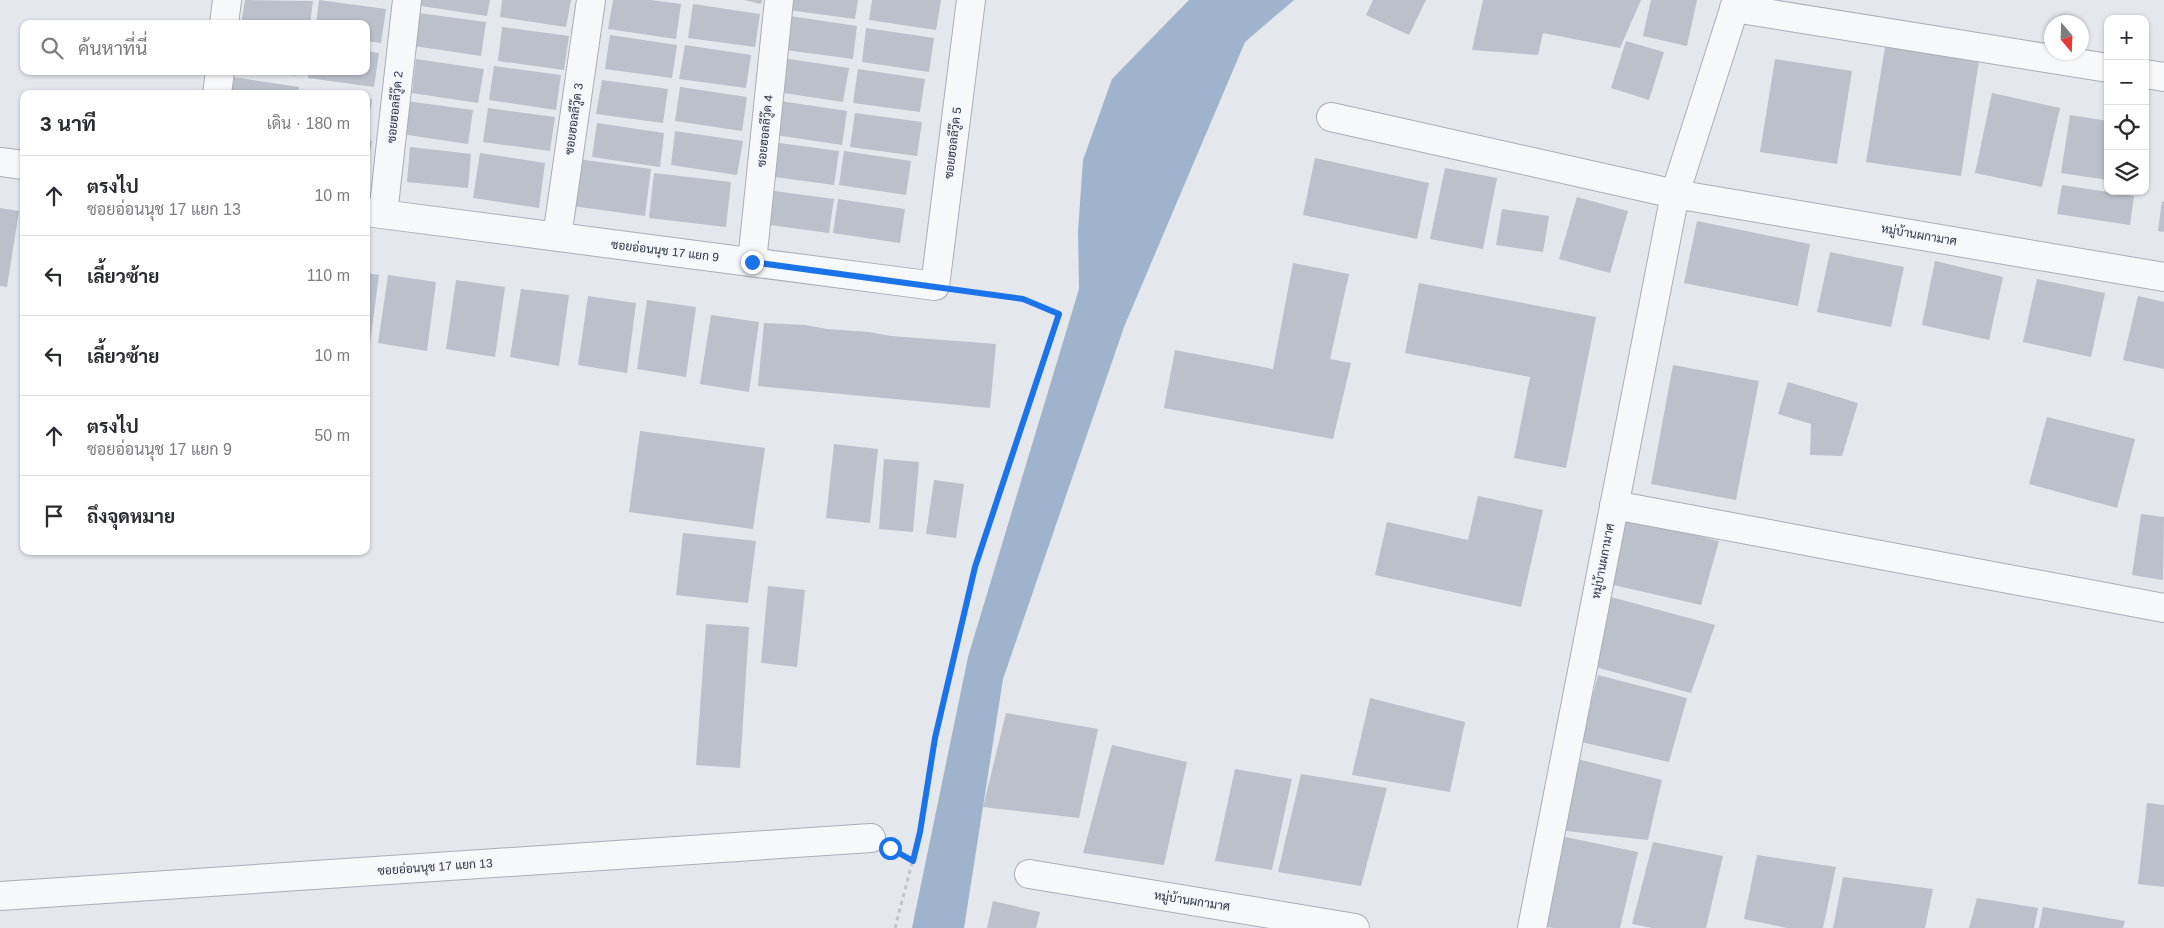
<!DOCTYPE html>
<html lang="th">
<meta charset="utf-8">
<style>
:root{--surface:#fff;--page:#f2f2f3;--text:#2b2b33;--muted:#7c7c81;--line:#e1e1e2}
body{margin:0;font-family:Arial,Sarabun,sans-serif;background:var(--page);color:var(--text)}
.controls{position:absolute;right:15px;top:15px;display:grid;overflow:hidden;border-radius:10px;box-shadow:0 1px 4px #0004}
.controls button{width:45px;height:45px;display:grid;place-items:center;padding:0;border:0;border-bottom:1px solid var(--line);background:var(--surface);color:var(--text);font:25px sans-serif}
.compass{position:absolute;left:2044px;top:15px;width:45px;height:45px;border-radius:50%;background:var(--surface);box-shadow:0 1px 4px #0004;rotate:161deg}
.stop{position:absolute;width:15px;height:15px;margin:-11px;border:4px solid #1a73e8;border-radius:50%;background:#fff}
.stop.end{background:#1a73e8;border-color:#fff;box-shadow:0 1px 5px #0008}
.list{margin:0;padding:0;list-style:none}
h2{display:flex;justify-content:space-between;align-items:center;height:65px;margin:0;padding:0 20px;font-size:21px}
h2 small{font-size:16px;font-weight:400;color:var(--muted)}
.list li{display:grid;grid-template-columns:32px 1fr auto;gap:15px;align-items:center;box-sizing:border-box;height:80px;padding:0 20px;border-top:1px solid var(--line)}
.list b{display:block;font-size:19px;white-space:nowrap}
.list p{margin:0;font-size:16px;white-space:nowrap;color:var(--muted)}
.list em{font-size:16px;font-style:normal;color:var(--muted)}
.icon{flex:none;width:28px;height:28px;fill:none;stroke:currentColor;stroke-width:2;stroke-linecap:round;stroke-linejoin:round}
.map{position:relative;flex:none;width:2164px;height:928px;overflow:hidden}
.search{position:absolute;background:var(--surface);box-shadow:0 1px 4px #0004;left:20px;top:20px;width:350px;height:55px;display:flex;align-items:center;gap:12px;box-sizing:border-box;padding:0 18px;border-radius:10px;color:var(--muted);font-size:19px}
.panel{position:absolute;background:var(--surface);box-shadow:0 1px 4px #0004;left:20px;top:90px;width:350px;height:465px;border-radius:10px}
.map>svg:first-child{display:block}
</style>
<div class="map">
<svg width="2164" height="928" viewBox="0 0 2164 928">
<rect width="100%" height="100%" fill="#e4e7ec"/>
<!-- water -->
<path fill="#9fb4cc" d="M1189 0H1294L1245 42 1124 327 1003 679 964 928H912L968 657 1079 289 1078 231 1083 160 1112 79Z"/>
<!-- building -->
<path fill="#bbc0ca" d="M245 0 313 1 310 24H241Z
M319 0 386 9 381 43 366 41V24H316Z
M421 0H490L487 16 421 6Z
M502 0H571L566 27 500 17Z
M613 0H651L681 4 676 39 608 29Z
M744 0H762L761 4Z
M789 0H858L855 19 788 10Z
M872 0H941L936 30 869 20Z
M1373 0H1426L1409 35 1366 15Z
M1483 0H1641L1620 48 1543 33 1538 55 1472 50Z
M1651 0H1697L1687 46 1643 36Z
M693 4 760 14 755 47 688 38Z
M419 13 486 22 481 56 414 46Z
M790 16 857 26 853 59 785 50Z
M502 27 569 36 564 70 498 61Z
M866 28 934 38 929 72 862 62Z
M610 35 677 45 672 78 605 69Z
M1626 41 1664 52 1649 100 1611 88Z
M685 45 751 55 746 88 679 79Z
M1885 47 1979 61 1961 176 1866 162Z
M366 51 379 53 374 87 308 78V71H366Z
M782 58 849 68 843 102 777 92Z
M416 59 484 69 478 103 412 93Z
M1775 59 1852 71 1837 164 1760 152Z
M494 66 561 75 556 110 489 100Z
M858 69 925 79 920 112 853 103Z
M271 71H295V76Z
M232 77 299 87 298 94H229Z
M602 80 668 89 663 123 596 114Z
M680 87 747 97 742 131 675 121Z
M305 90 327 93V94H304Z
M1992 93 2060 108 2042 187 1975 173Z
M366 98 372 99 367 133H366Z
M406 101 473 110 468 144 401 134Z
M780 101 847 111 842 145 775 135Z
M488 108 555 117 550 151 483 142Z
M855 113 922 122 917 156 850 147Z
M2070 115 2108 121V180L2061 173Z
M597 123 664 133 660 167 592 157Z
M675 131 743 141 737 175 671 165Z
M366 140 372 141 367 167H366Z
M772 142 839 151 834 185 767 176Z
M410 147 471 154 468 188 407 182Z
M844 151 911 161 906 195 839 185Z
M480 153 545 163 539 208 473 198Z
M1315 158 1429 183 1417 239 1303 215Z
M578 159 651 169 645 216 572 206Z
M1445 168 1497 178 1483 249 1430 239Z
M654 173 731 182 726 227 649 218Z
M2062 185 2134 196 2130 225 2057 214Z
M767 190 834 199 829 233 762 224Z
M1577 197 1628 211 1610 273 1559 259Z
M838 199 905 209 900 243 833 233Z
M2162 201 2164 202V232L2158 231Z
M0 208 19 211 7 287 0 286Z
M1502 209 1549 216 1543 252 1496 245Z
M1697 221 1810 244 1798 306 1684 283Z
M1830 252 1904 267 1891 327 1817 312Z
M1935 261 2003 277 1989 340 1922 325Z
M1293 263 1349 274 1330 359 1351 363 1333 439 1164 408 1175 350 1273 369Z
M23 269H24V289L20 288Z
M366 273 379 275 370 344H366Z
M388 275 436 282 427 351 378 343Z
M2037 279 2105 293 2091 357 2023 342Z
M456 280 505 287 495 357 446 349Z
M1419 283 1596 317 1566 468 1514 458 1530 377 1405 353Z
M521 289 569 295 559 366 510 357Z
M588 296 636 303 627 373 578 365Z
M2138 296 2164 302V369L2123 360Z
M647 300 696 307 686 377 637 369Z
M711 315 759 322 749 392 700 384Z
M764 323 805 325 827 329 869 332 891 336 996 344 990 408 758 386Z
M1673 365 1759 381 1736 500 1651 484Z
M1788 382 1858 403 1842 456 1810 455 1811 424 1778 414Z
M2047 417 2135 439 2117 508 2029 484Z
M640 431 765 448 753 529 629 512Z
M834 444 878 449 870 523 826 518Z
M884 459 919 462 913 532 879 529Z
M934 480 964 484 956 538 926 534Z
M1478 496 1543 510 1521 607 1375 575 1387 522 1468 540Z
M2141 514 2164 517 2163 580 2132 575Z
M1622 516 1719 541 1701 605 1609 584Z
M683 533 756 541 748 603 676 595Z
M768 586 805 590 797 667 761 663Z
M1611 597 1715 625 1691 693 1595 667Z
M706 624 749 627 740 768 696 765Z
M1598 675 1687 698 1669 762 1581 742Z
M1370 698 1465 722 1450 792 1352 775Z
M1006 713 1098 729 1079 818 983 807Z
M1112 745 1187 762 1164 865 1083 853Z
M1577 759 1662 780 1648 840 1557 830Z
M1235 769 1292 779 1272 870 1215 861Z
M1301 774 1387 788 1361 886 1278 872Z
M2147 803 2164 805V887L2138 884Z
M1565 837 1638 852 1620 928H1554L1540 926Z
M1653 842 1723 856 1706 928H1652L1632 924Z
M1757 855 1836 867 1823 928H1787L1744 919Z
M1843 877 1933 889 1925 928H1833Z
M1977 898 2038 908 2034 928H1969Z
M993 901 1040 912 1036 928H987Z
M2043 907 2125 921 2123 928H2039Z"/>
<g fill="none" stroke-linecap="round" stroke-linejoin="round">
<!-- minor casing -->
<g stroke="#a9aeb7" stroke-width="30">
<path id="minor" d="M1734 8 2108 68
M224 24 227 0
M2145 74 2164 77
M217 94 220 71
M1331 117 1675 194 2164 277
M0 162 24 165
M366 212 935 286 971 0
M383 214 407 0
M557 237 591 0
M752 262 779 0
M1614 505 2164 608
M1029 874 1355 928
M0 896 871 838
M1532 928 1675 194 1737 0"/>
</g>
<!-- path -->
<path stroke="#c2c5cb" stroke-width="3" stroke-dasharray="4 4" stroke-linecap="butt" d="M898 853 913 861
M895 928 920 832 935 739 975 567 1059 313 1023 299 966 291"/>
<!-- minor -->
<use href="#minor" stroke="#f7f8fa" stroke-width="28"/>
</g>
<g fill="none" stroke-linecap="round" stroke-linejoin="round">
<!-- route -->
<path stroke="#1a73e8" stroke-width="6" d="M752 262 1023 299 1059 314 975 567 935 738 920 832 913 861 890 848"/>
</g>
<g text-anchor="middle" dominant-baseline="central" stroke-width="4" stroke-linejoin="round" paint-order="stroke">
<!-- street labels -->
<g font-size="12" fill="#2b3445" stroke="#f4f6f9">
<text transform="translate(395 107) rotate(-84)">ซอยฮอลลีวู๊ด 2</text>
<text transform="translate(574 119) rotate(-82)">ซอยฮอลลีวู๊ด 3</text>
<text transform="translate(765 131) rotate(-84)">ซอยฮอลลีวู๊ด 4</text>
<text transform="translate(953 143) rotate(-83)">ซอยฮอลลีวู๊ด 5</text>
<text transform="translate(1919 235) rotate(10)">หมู่บ้านผกามาศ</text>
<text transform="translate(665 251) rotate(7)">ซอยอ่อนนุช 17 แยก 9</text>
<text transform="translate(1603 561) rotate(-79)">หมู่บ้านผกามาศ</text>
<text transform="translate(435 867) rotate(-4)">ซอยอ่อนนุช 17 แยก 13</text>
<text transform="translate(1192 901) rotate(9)">หมู่บ้านผกามาศ</text>
</g>
</g>
</svg>
<div class="controls">
<button>+</button>
<button>−</button>
<button><svg class="icon" aria-label="locate" viewBox="0 0 24 24"><circle cx="12" cy="12" r="6"/><path d="M12 2v4M12 18v4M2 12h4M18 12h4"/></svg></button>
<button><svg class="icon" aria-label="layers" viewBox="0 0 24 24"><path d="M12 4l9 5-9 5-9-5zM3 14l9 5 9-5"/></svg></button>
</div>
<svg class="compass" viewBox="-18 -18 36 36"><path d="M0-13l5 13h-10z" fill="#e53935"/><path d="M0 13l5-13h-10z" fill="#7c7c81"/></svg>
<div class="stop" style="left:890px;top:848px"></div>
<div class="stop end" style="left:752px;top:262px"></div>
<div class="search"><svg class="icon" aria-label="search" viewBox="0 0 24 24"><circle cx="10" cy="10" r="6"/><path d="M15 15l6 6"/></svg>ค้นหาที่นี่</div>
<section class="panel">
<h2>3 นาที<small>เดิน · 180 m</small></h2>
<ul class="list">
<li><svg class="icon" aria-label="ahead" viewBox="0 0 24 24"><path d="M12 20V5M6 11l6-6 6 6"/></svg><div><b>ตรงไป</b><p>ซอยอ่อนนุช 17 แยก 13</p></div><em>10 m</em></li>
<li><svg class="icon" aria-label="left" viewBox="0 0 24 24"><path d="M17 20v-9H6M10 6l-5 5 5 5"/></svg><div><b>เลี้ยวซ้าย</b></div><em>110 m</em></li>
<li><svg class="icon" aria-label="left" viewBox="0 0 24 24"><path d="M17 20v-9H6M10 6l-5 5 5 5"/></svg><div><b>เลี้ยวซ้าย</b></div><em>10 m</em></li>
<li><svg class="icon" aria-label="ahead" viewBox="0 0 24 24"><path d="M12 20V5M6 11l6-6 6 6"/></svg><div><b>ตรงไป</b><p>ซอยอ่อนนุช 17 แยก 9</p></div><em>50 m</em></li>
<li><svg class="icon" aria-label="arrive" viewBox="0 0 24 24"><path d="M6 21V4h12l-3 4 3 4H6"/></svg><div><b>ถึงจุดหมาย</b></div></li>
</ul>
</section>
</div>
